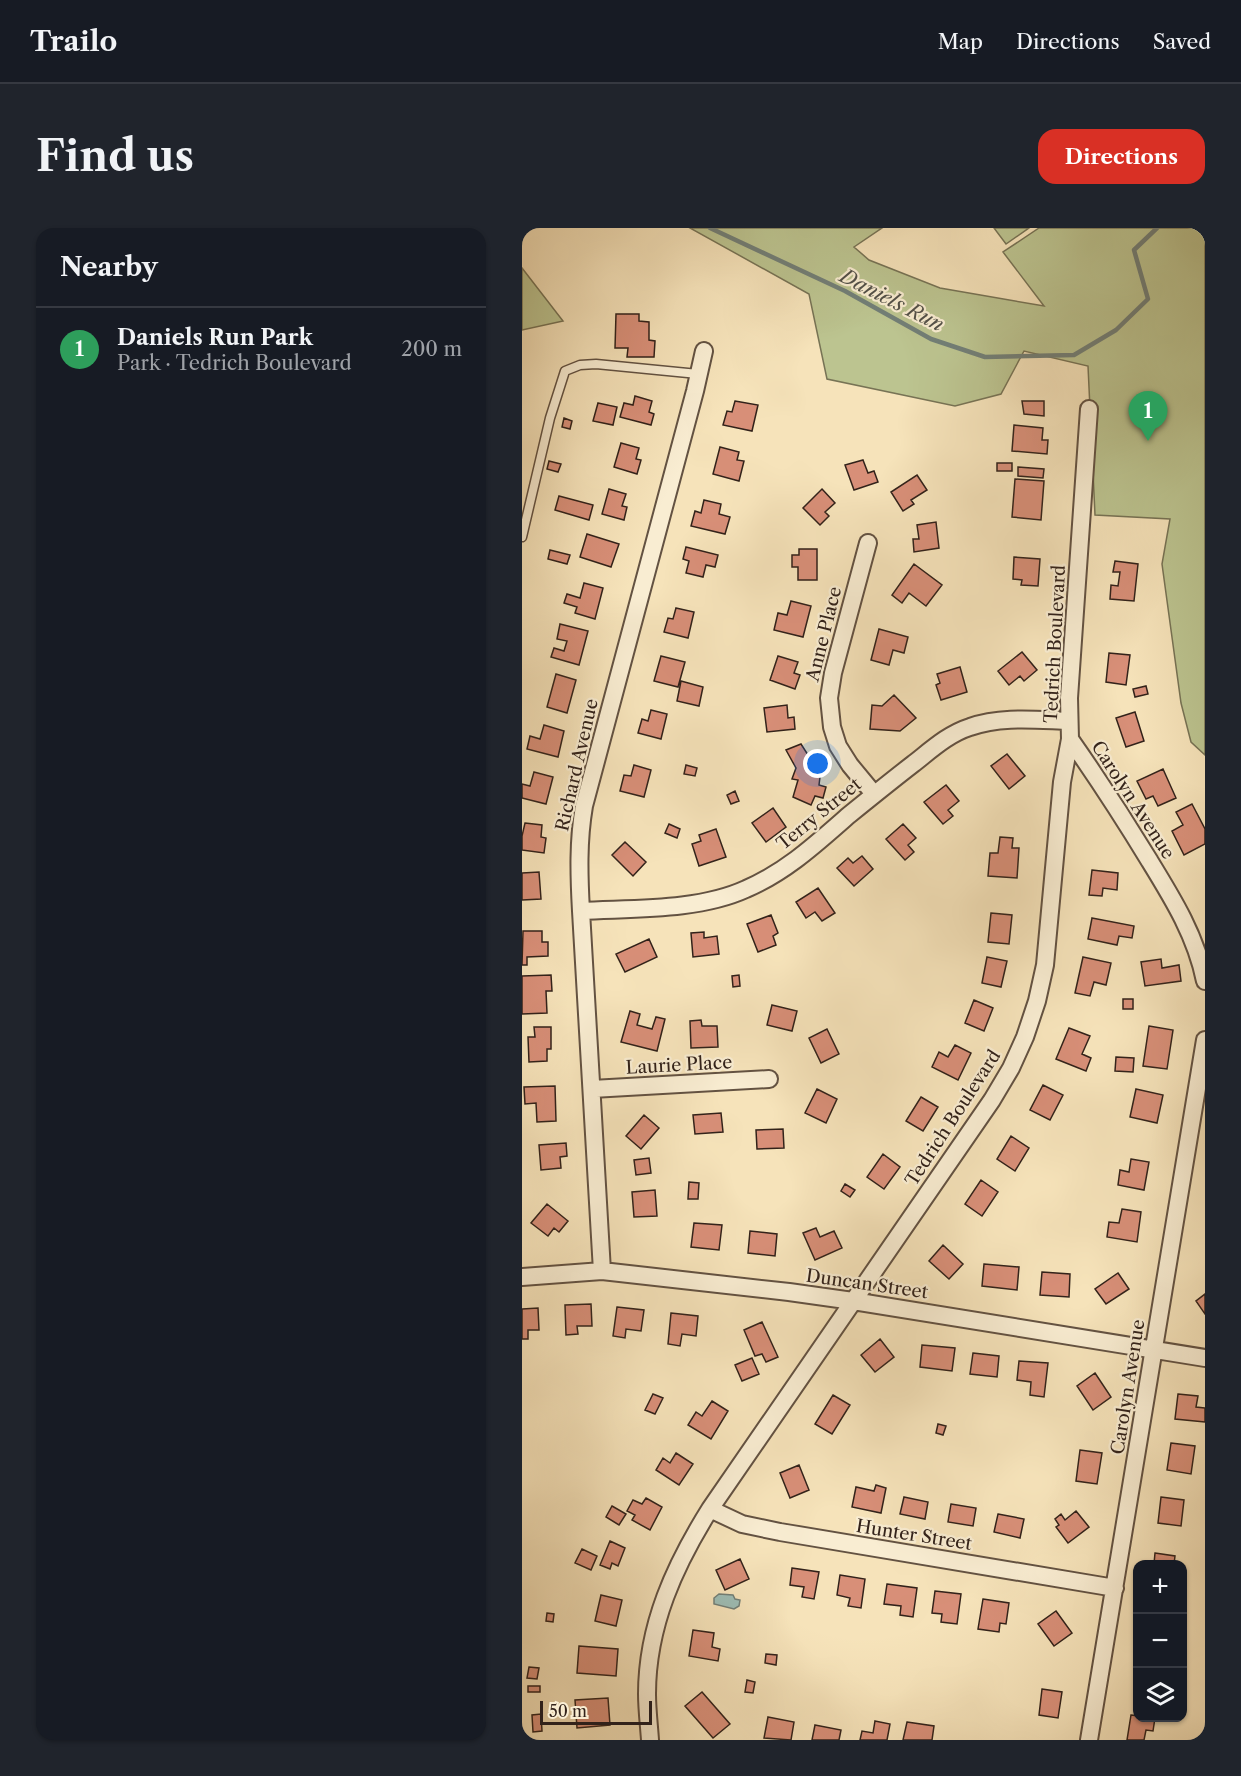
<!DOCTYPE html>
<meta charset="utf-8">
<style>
:root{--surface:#171b24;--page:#20242c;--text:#f1f3f6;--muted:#9ea1a6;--line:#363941;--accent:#d93025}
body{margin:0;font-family:"Libre Caslon Text",serif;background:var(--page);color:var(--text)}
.controls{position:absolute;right:18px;bottom:18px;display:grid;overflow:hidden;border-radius:12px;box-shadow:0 2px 4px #0004}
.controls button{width:54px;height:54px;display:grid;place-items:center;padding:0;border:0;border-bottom:2px solid var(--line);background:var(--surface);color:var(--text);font:30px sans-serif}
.scale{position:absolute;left:18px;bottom:15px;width:112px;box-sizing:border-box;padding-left:6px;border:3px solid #32221a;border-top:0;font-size:16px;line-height:21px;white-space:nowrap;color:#32221a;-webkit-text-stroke:4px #f9edd2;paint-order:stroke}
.you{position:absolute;left:296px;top:536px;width:21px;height:21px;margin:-15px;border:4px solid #fff;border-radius:50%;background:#1a73e8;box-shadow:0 0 0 9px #1a73e833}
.badge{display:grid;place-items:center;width:39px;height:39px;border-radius:50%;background:var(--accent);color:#fff;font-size:20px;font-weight:700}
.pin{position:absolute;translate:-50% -50px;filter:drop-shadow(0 2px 3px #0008)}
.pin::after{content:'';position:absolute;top:32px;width:21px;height:18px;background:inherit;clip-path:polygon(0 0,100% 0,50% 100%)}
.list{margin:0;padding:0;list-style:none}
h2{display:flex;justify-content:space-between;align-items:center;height:78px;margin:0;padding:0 24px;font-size:26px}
h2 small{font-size:20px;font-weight:400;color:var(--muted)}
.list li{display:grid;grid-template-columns:39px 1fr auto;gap:18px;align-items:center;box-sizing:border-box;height:84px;padding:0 24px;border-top:2px solid var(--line)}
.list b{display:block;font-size:22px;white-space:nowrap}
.list p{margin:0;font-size:20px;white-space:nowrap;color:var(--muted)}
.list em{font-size:20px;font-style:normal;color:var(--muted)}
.icon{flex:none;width:33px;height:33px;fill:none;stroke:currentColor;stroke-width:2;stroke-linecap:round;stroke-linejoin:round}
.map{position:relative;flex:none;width:683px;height:1512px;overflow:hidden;border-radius:18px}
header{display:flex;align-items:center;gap:36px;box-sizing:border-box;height:84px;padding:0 30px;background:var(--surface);border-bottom:2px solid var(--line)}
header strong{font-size:28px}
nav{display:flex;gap:33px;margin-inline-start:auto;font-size:21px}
.intro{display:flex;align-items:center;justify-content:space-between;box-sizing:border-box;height:144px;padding:0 36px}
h1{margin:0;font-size:42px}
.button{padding:15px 27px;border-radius:18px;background:var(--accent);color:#fff;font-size:21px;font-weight:700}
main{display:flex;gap:36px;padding:0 36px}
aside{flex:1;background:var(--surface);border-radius:18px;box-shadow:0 2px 4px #0004}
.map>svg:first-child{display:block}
</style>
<header>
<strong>Trailo</strong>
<nav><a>Map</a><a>Directions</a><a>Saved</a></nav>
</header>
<div class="intro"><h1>Find us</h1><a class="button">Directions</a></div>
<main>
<aside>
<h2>Nearby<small></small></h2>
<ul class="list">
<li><span class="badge" style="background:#2e9e5b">1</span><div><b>Daniels Run Park</b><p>Park · Tedrich Boulevard</p></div><em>200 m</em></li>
</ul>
</aside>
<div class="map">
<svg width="683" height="1512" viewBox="0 0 683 1512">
<rect width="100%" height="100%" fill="#f6e3ba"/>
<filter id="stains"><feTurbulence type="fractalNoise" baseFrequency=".00333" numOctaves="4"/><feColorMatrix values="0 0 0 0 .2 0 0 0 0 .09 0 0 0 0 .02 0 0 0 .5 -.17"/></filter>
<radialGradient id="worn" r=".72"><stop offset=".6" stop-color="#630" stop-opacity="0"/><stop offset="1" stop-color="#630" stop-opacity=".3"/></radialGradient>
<!-- green -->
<path fill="#bcc490" stroke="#777355" stroke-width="1.5" d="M168 0H360L332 19 347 32 418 60 522 78 481 24 517 0H683V527L669 514 659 475 640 336 648 291 573 287 566 138 502 123 479 166 433 178 305 151 287 66Z
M472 0H507L484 16Z
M0 40 41 93 0 102Z"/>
<!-- water -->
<path fill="#9dbdb5" stroke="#727f77" stroke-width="1.5" d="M197 1366 211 1367 213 1371 218 1372 217 1378 212 1381 192 1376V1370Z"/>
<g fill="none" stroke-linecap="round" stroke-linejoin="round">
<!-- stream -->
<path stroke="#727f77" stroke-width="4.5" d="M188 0 323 63 409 111 463 129 552 127 594 102 626 71 612 22 635 0"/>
</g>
<!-- building -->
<path fill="#d88f78" stroke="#32221a" stroke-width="1.5" d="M94 86H117V93L127 94V112L133 113 132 129H105L106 120H93Z
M113 168 130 173 127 184 132 186 129 197 98 189 102 175 111 177Z
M213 173 236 177 230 203 201 197 205 183 210 184Z
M500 173H522V188L502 186Z
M76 175 95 179 91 197 71 193Z
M42 190 50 193 48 201 40 199Z
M492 197 521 200 520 212H526L525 226 490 223Z
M99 215 117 220 114 231 119 232 115 246 92 239Z
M198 219 217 224 215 232 222 233 217 253 191 246Z
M341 232 346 245 352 243 356 254 332 262 323 237Z
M27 233 39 236 36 244 25 241Z
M475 235H490V243H475Z
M496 239 522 241 521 250 496 248Z
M395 247 405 262 389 272 392 276 381 283 369 264Z
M493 251 522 253 519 292 490 289Z
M87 261 104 266 100 278 105 279 102 292 80 286Z
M300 261 313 275 303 284 307 288 298 297 281 280Z
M37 268 71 277 67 292 33 282Z
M182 272 199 276 197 286 208 289 203 306 169 298 173 283 179 285Z
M414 294 417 320 392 324 391 311H397L395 297Z
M65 306 97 316 89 339 58 329Z
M164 319 196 327 193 339 184 337 181 349 164 345 167 333 161 331Z
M277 321H295V352H276V339H270V327H277Z
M28 322 48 327 45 336 26 331Z
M492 329 518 331 516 358 499 357 500 352 491 351Z
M593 333 616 336 612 373 588 371 589 357 596 358 598 344H591Z
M392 336 420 357 404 378 387 365 380 375 370 367Z
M62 355 81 360 73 391 53 385 55 379 42 375 45 366 58 370Z
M269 373 289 378 281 409 252 402 256 385 265 387Z
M154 380 172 384 166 410 142 404 146 390 151 391Z
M38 396 66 403 57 437 29 429 32 420 42 423 45 413 35 411Z
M357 401 386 409 382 425 371 422 367 437 349 432Z
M500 424 515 442 502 453 498 448 487 457 476 443Z
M587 425 608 427 604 457 584 454Z
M139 428 163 434 156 459 132 453Z
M256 428 276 434 272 445 278 447 273 461 248 452Z
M438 439 445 464 419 472 414 457 418 455 415 446Z
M34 446 54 452 45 485 25 479Z
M159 453 181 459 177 478 155 473Z
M624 458 626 466 613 469 611 461Z
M372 467 394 490 378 503 348 501 350 477 360 478Z
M265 477 266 490 272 489 273 501 245 504 242 480Z
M129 482 145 486 139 511 116 505 120 491 126 493Z
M613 484 622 513 604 519 594 490Z
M22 497 42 503 36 529 5 521 8 508 18 511Z
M279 516 293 538 290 547 298 549 297 557 304 559 301 570 293 568 289 577 271 569 276 552 270 551 274 540 264 522Z
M485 526 503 548 487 561 469 538Z
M112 537 129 542 122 569 98 563 102 547 109 548Z
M164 537 175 540 173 548 162 546Z
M641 541 654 570 636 578 631 568 624 571 615 553Z
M12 544 31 549 24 576 0 570V556L8 558Z
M424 557 437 573 426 582 431 588 421 596 402 574Z
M213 563 217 573 209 576 205 567Z
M670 576 683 601V616L662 627 650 603 661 597 654 584Z
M251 580 264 599 244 614 230 595Z
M3 595 20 597 19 609 24 610 22 625 0 622V608Z
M147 596 158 601 155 610 143 605Z
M381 596 394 610 386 617 392 624 383 632 364 611Z
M194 601 204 629 177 638 170 616 179 613 177 607Z
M478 609 491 610 490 620H497L495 650 466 648 468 625H476Z
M103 614 124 634 111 648 90 627Z
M340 628 351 641 332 658 315 640 326 630 331 635Z
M570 642 596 645 595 662 581 660 580 668 567 667Z
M17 644 19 671 0 672V645Z
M296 660 313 685 300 693 293 684 284 690 274 674Z
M469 685 490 687 487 716 466 714Z
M249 687 256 705 251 708 254 717 236 724 225 696Z
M570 690 612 698 610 710 597 708 595 717 566 711Z
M1 703H20V714H26V728L5 729V737H0Z
M182 704V710L195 708 197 726 171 729 169 705Z
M127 711 135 729 103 744 94 726Z
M465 729 485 733 479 759 460 755Z
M561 729 589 735 584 757 572 754 568 768 553 765Z
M639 731 640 740 657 737 659 753 623 758 619 734Z
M29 747 30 763H24L25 785 0 786V748Z
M217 747 218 758 211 759 210 748Z
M601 771H611V781H601Z
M452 772 471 780 462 803 443 795Z
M250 777 275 783 270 803 245 797Z
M108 783 118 786 115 797 130 801 134 789 143 791 135 823 99 814Z
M179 792 180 798H195L196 819 169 820 168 793Z
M627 798 651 802 645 841 621 838Z
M12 799H29V821H25V833L7 834 6 809H13Z
M547 800 568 808 560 826 569 830 564 843 534 831Z
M305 801 317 826 299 835 287 810Z
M433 817 449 825 436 852 410 839 417 824 426 829Z
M594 829 612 830 611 844 593 843Z
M521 857 541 867 528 892 508 882Z
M33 858 34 893 15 894 14 875 3 876 2 859Z
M295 861 315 871 304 895 283 885Z
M614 861 641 867 635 895 608 889Z
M399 869 416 879 401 903 384 893Z
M199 885 201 904 173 906 171 887Z
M122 887 137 900 119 921 104 908Z
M261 901 262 920 235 921 234 902Z
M489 908 507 920 493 943 475 931Z
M44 915 45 928 38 929 39 940 19 942 17 917Z
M361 926 378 939 362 961 345 949Z
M127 930 129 945 114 947 112 932Z
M609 931 627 934 622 962 596 957 598 942 607 944Z
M459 952 476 964 460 988 443 976Z
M167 954 177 955 176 971H166Z
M323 956 333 962 328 969 319 963Z
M133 962 135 988 112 989 110 964Z
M25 976 46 993 37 1004 32 1000 26 1008 9 995Z
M600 981 619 984 615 1014 585 1009 587 994 597 995Z
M172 995 200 997 197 1022 169 1019Z
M294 1000 298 1009 312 1003 320 1020 293 1032 281 1005Z
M228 1003 255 1006 253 1028 226 1025Z
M421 1017 441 1036 427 1051 407 1033Z
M462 1036 497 1039 495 1062 460 1058Z
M520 1044 548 1046 547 1069 518 1067Z
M596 1045 607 1061 584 1076 573 1061Z
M683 1066V1086L674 1073Z
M69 1076 70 1098H55L56 1106 44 1107 43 1077Z
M95 1079 122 1082 119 1103 104 1101 103 1110 91 1108Z
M16 1080 17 1102H6V1111H0V1081Z
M149 1085 176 1088 174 1108 160 1106 158 1118 146 1116Z
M240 1094 256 1129 244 1134 240 1126 233 1128 222 1102Z
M358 1111 372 1129 353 1144 339 1127Z
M400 1117 433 1120 430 1143 398 1139Z
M451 1125 477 1128 475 1149 448 1146Z
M230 1130 237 1146 220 1153 213 1137Z
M497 1133 526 1135 522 1169 508 1167 509 1154 495 1152Z
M573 1145 589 1169 571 1182 555 1158Z
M131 1166 141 1170 133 1186 123 1182Z
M656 1166 676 1168 674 1179 683 1180V1194L653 1191Z
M311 1167 328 1177 310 1206 293 1196Z
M190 1173 206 1183 189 1211 166 1197 174 1184 180 1188Z
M416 1196 424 1198 421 1207 414 1205Z
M649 1215 673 1218 669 1246 645 1242Z
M558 1222 580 1225 575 1256 554 1253Z
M154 1225 171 1236 157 1257 134 1242 141 1230 148 1235Z
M277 1237 287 1262 268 1270 258 1245Z
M354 1257 364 1260 359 1285 330 1279 334 1259 352 1263Z
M382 1269 406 1274 403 1291 378 1286Z
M639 1269 662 1272 659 1298 636 1295Z
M124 1270 140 1279 128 1302 110 1292 113 1287 105 1283 111 1272 120 1276Z
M429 1276 454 1280 451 1298 426 1294Z
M90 1278 104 1286 97 1297 84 1289Z
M554 1283 567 1299 546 1315 534 1299 537 1297 533 1291 539 1286 543 1292Z
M476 1286 502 1291 498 1310 472 1304Z
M88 1313 103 1320 96 1338 90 1335 88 1341 78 1337Z
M60 1321 75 1328 69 1342 53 1335Z
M633 1325 653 1328 652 1336H632Z
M218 1331 227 1351 203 1362 194 1342Z
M270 1340 297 1344 292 1371 280 1369 282 1359 268 1357Z
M318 1347 343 1351 339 1380 326 1378 328 1370 315 1367Z
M365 1356 395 1360 391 1389 378 1387 379 1378 362 1376Z
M413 1363 439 1366 435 1396 419 1394 420 1386 410 1385Z
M79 1367 100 1372 94 1398 73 1393Z
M461 1371 487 1375 484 1396 478 1395 477 1404 456 1401Z
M534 1383 550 1405 532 1418 516 1396Z
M25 1385 32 1386 31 1394 24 1393Z
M171 1402 192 1405 190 1419 198 1421 196 1433 167 1428Z
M57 1418 96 1421 94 1448 55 1445Z
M244 1426 255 1427 254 1437 243 1435Z
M7 1439 17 1440 15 1451 5 1450Z
M225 1452 233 1454 231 1465 223 1464Z
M6 1458H18V1464H6Z
M520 1461 540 1464 536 1490 517 1487Z
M180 1464 208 1496 191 1510 163 1478Z
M86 1470 88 1497 55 1500 53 1472Z
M19 1486 20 1503 11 1504 10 1487Z
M609 1487 633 1490 631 1503 624 1502 622 1512H605Z
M246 1489 272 1494 269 1512 242 1510Z
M353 1493 368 1496 365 1512H338L340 1503 351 1505Z
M385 1494 412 1498 410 1512H381Z
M293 1497 319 1502 317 1512H290Z"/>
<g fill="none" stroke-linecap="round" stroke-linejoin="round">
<!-- service casing -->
<g stroke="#635242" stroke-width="11">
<path id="service" d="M0 309 28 190 43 143 58 137 74 136 176 146"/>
</g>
<!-- minor casing -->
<g stroke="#635242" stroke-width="20">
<path id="minor" d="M346 315 311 445 307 470 310 499 316 518 328 537 352 566
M548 511C576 551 602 591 627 632 651 671 674 708 683 753
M59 683C111 680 176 683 224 661 264 644 295 615 327 587 348 570 369 553 391 536 409 522 426 506 448 499 479 488 514 492 547 493
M70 861 247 851
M80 1043 59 683C57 647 56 613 62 578L173 163 182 123
M0 1049 80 1043 267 1064 331 1073 683 1130
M188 1281 220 1296 258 1304 593 1360
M128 1512C127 1497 125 1481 125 1466 125 1397 153 1337 188 1281L470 872 489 840 503 809 515 773 523 737 540 554 548 511 547 470 567 181
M567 1512 683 812"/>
</g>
<!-- service -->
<use href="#service" stroke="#f9edd2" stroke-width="8"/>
<!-- minor -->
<use href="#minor" stroke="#f9edd2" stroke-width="16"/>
</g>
<g text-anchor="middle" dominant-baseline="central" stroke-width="4.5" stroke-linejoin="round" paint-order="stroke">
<!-- street labels -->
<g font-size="18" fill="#32221a" stroke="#f9edd2">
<text transform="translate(302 406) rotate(-76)">Anne Place</text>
<text transform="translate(533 416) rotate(-87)">Tedrich Boulevard</text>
<text transform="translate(55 537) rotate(-77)">Richard Avenue</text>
<text transform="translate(611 572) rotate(57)">Carolyn Avenue</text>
<text transform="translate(297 586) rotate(-39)">Terry Street</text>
<text transform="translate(157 837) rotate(-3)">Laurie Place</text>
<text transform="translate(431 890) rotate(-57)">Tedrich Boulevard</text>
<text transform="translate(345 1056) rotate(8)">Duncan Street</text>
<text transform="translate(606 1159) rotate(-81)">Carolyn Avenue</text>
<text transform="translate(392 1307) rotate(9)">Hunter Street</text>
</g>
<!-- water labels -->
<g font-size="20" font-style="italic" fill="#525048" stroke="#f9edd2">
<text transform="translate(370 72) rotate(27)">Daniels Run</text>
</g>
</g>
<rect width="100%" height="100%" filter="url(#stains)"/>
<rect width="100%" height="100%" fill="url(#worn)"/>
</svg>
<div class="controls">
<button>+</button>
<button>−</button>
<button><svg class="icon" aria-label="layers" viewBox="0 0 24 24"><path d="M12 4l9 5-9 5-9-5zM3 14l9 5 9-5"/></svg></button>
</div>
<div class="scale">50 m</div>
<div class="you"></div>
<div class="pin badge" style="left:626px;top:213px;background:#2e9e5b">1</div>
</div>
</main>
